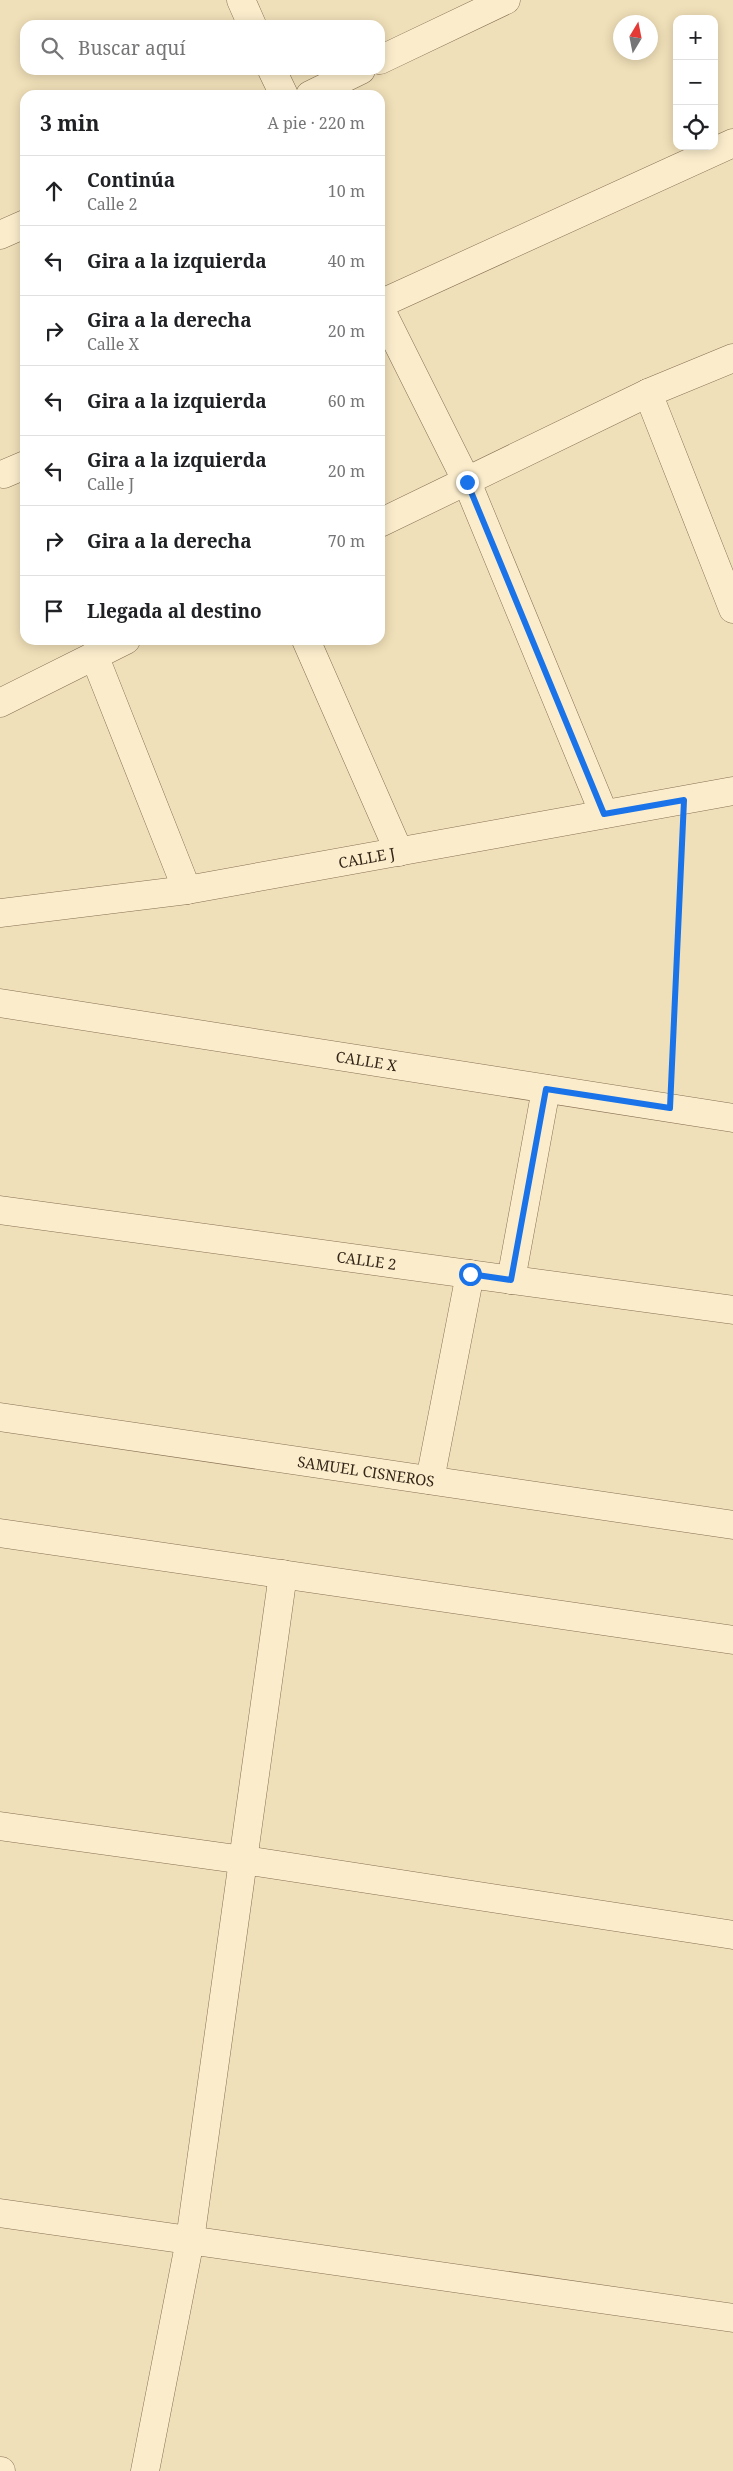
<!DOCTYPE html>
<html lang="es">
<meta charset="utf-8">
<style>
:root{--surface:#fff;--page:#f6f6f6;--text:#202124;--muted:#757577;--line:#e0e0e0}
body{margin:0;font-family:"Noto Serif",serif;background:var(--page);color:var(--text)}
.controls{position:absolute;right:15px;top:15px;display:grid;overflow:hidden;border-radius:10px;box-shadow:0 2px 12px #0003}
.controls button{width:45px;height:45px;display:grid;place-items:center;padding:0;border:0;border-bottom:1px solid var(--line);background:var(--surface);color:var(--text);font:25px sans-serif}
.compass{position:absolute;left:613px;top:15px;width:45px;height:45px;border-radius:50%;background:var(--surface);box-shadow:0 2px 12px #0003;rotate:10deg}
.stop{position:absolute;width:15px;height:15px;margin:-11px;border:4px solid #1a73e8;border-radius:50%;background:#fff}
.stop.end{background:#1a73e8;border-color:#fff;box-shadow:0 1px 5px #0008}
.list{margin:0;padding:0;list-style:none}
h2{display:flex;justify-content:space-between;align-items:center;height:65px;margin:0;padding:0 20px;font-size:21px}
h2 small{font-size:16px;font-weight:400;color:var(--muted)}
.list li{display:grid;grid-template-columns:32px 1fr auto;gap:15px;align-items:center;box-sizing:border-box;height:70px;padding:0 20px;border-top:1px solid var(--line)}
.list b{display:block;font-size:19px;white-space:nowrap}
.list p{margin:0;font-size:16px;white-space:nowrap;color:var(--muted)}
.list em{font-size:16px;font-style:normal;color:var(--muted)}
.icon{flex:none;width:28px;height:28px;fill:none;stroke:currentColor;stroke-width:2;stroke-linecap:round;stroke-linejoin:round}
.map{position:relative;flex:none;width:733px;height:2471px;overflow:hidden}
.search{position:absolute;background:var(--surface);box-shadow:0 2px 12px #0003;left:20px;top:20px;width:365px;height:55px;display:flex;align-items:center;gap:12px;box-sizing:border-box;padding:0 18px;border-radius:15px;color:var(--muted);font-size:19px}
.panel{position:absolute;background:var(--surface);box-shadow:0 2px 12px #0003;left:20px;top:90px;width:365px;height:555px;border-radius:15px}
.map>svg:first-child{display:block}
</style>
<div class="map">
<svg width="733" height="2471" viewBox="0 0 733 2471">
<rect width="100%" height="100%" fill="#f0e0b9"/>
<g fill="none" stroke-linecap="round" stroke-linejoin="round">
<!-- minor casing -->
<g stroke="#876f53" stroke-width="29">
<g id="minor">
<path d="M241 0 252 25"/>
<path d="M380 60 506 0"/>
<path d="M272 70 284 95"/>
<path d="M310 95 361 70"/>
<path d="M0 235 25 224"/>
<path d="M380 304 733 143"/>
<path d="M380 308 467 482 604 814"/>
<path d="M648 393 733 609"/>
<path d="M4 474 25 465"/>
<path d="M380 523 648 393 733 358"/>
<path d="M306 640 399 852"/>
<path d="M94 655 187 890"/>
<path d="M0 703 126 640"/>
<path id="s1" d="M0 913 187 890 733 791"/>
<path id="s2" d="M0 1003 733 1118"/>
<path id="s3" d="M0 1210 733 1310"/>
<path d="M511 1280 546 1089"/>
<path id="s4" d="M0 1417 733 1525"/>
<path d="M430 1480 470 1274"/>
<path d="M0 1533 733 1640"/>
<path d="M0 1826 244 1860 733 1935"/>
<path d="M0 2213 733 2318"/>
<path d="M0 2471H1"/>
<path d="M145 2471 190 2240 283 1574"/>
</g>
</g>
<!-- path -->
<path stroke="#876f53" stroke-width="3" stroke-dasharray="4 2.5" stroke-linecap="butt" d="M672 1076 683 833"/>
<!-- minor -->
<use href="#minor" stroke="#fbedcc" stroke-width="28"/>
</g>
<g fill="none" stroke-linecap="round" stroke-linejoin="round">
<!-- route -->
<path stroke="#1a73e8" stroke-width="6" d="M467 482 604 814 684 800 670 1108 546 1089 511 1280 470 1274"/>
</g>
<g text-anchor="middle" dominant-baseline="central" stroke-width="4.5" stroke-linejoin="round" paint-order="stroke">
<!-- street labels -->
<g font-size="15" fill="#352719" stroke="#f7eac9">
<text stroke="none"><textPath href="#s1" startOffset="371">CALLE J</textPath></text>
<text stroke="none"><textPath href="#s2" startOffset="371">CALLE X</textPath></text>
<text stroke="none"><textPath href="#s3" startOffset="370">CALLE 2</textPath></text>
<text stroke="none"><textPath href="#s4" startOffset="370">SAMUEL CISNEROS</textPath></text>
</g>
</g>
</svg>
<div class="controls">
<button>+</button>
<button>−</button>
<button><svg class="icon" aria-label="locate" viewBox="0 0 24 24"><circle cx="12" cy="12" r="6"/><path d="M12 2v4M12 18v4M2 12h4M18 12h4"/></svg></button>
</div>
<svg class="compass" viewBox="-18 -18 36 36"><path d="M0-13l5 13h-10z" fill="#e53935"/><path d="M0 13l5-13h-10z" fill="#757577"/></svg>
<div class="stop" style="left:470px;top:1274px"></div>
<div class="stop end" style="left:467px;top:482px"></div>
<div class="search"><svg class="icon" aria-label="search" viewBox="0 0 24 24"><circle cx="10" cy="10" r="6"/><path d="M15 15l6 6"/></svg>Buscar aquí</div>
<section class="panel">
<h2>3 min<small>A pie · 220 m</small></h2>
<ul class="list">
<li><svg class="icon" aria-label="ahead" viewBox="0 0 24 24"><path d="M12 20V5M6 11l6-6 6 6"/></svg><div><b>Continúa</b><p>Calle 2</p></div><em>10 m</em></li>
<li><svg class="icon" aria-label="left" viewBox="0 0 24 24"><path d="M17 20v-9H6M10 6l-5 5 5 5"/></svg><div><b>Gira a la izquierda</b></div><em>40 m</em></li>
<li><svg class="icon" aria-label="right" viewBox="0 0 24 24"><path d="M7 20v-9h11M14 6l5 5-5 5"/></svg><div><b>Gira a la derecha</b><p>Calle X</p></div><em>20 m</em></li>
<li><svg class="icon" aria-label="left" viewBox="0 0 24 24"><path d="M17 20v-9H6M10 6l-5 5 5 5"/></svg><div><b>Gira a la izquierda</b></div><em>60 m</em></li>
<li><svg class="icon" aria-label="left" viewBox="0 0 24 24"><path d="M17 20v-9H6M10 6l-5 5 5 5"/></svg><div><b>Gira a la izquierda</b><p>Calle J</p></div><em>20 m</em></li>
<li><svg class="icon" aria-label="right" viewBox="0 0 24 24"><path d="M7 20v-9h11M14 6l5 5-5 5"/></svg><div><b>Gira a la derecha</b></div><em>70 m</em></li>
<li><svg class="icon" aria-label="arrive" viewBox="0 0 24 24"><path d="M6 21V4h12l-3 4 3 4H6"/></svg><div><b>Llegada al destino</b></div></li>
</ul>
</section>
</div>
